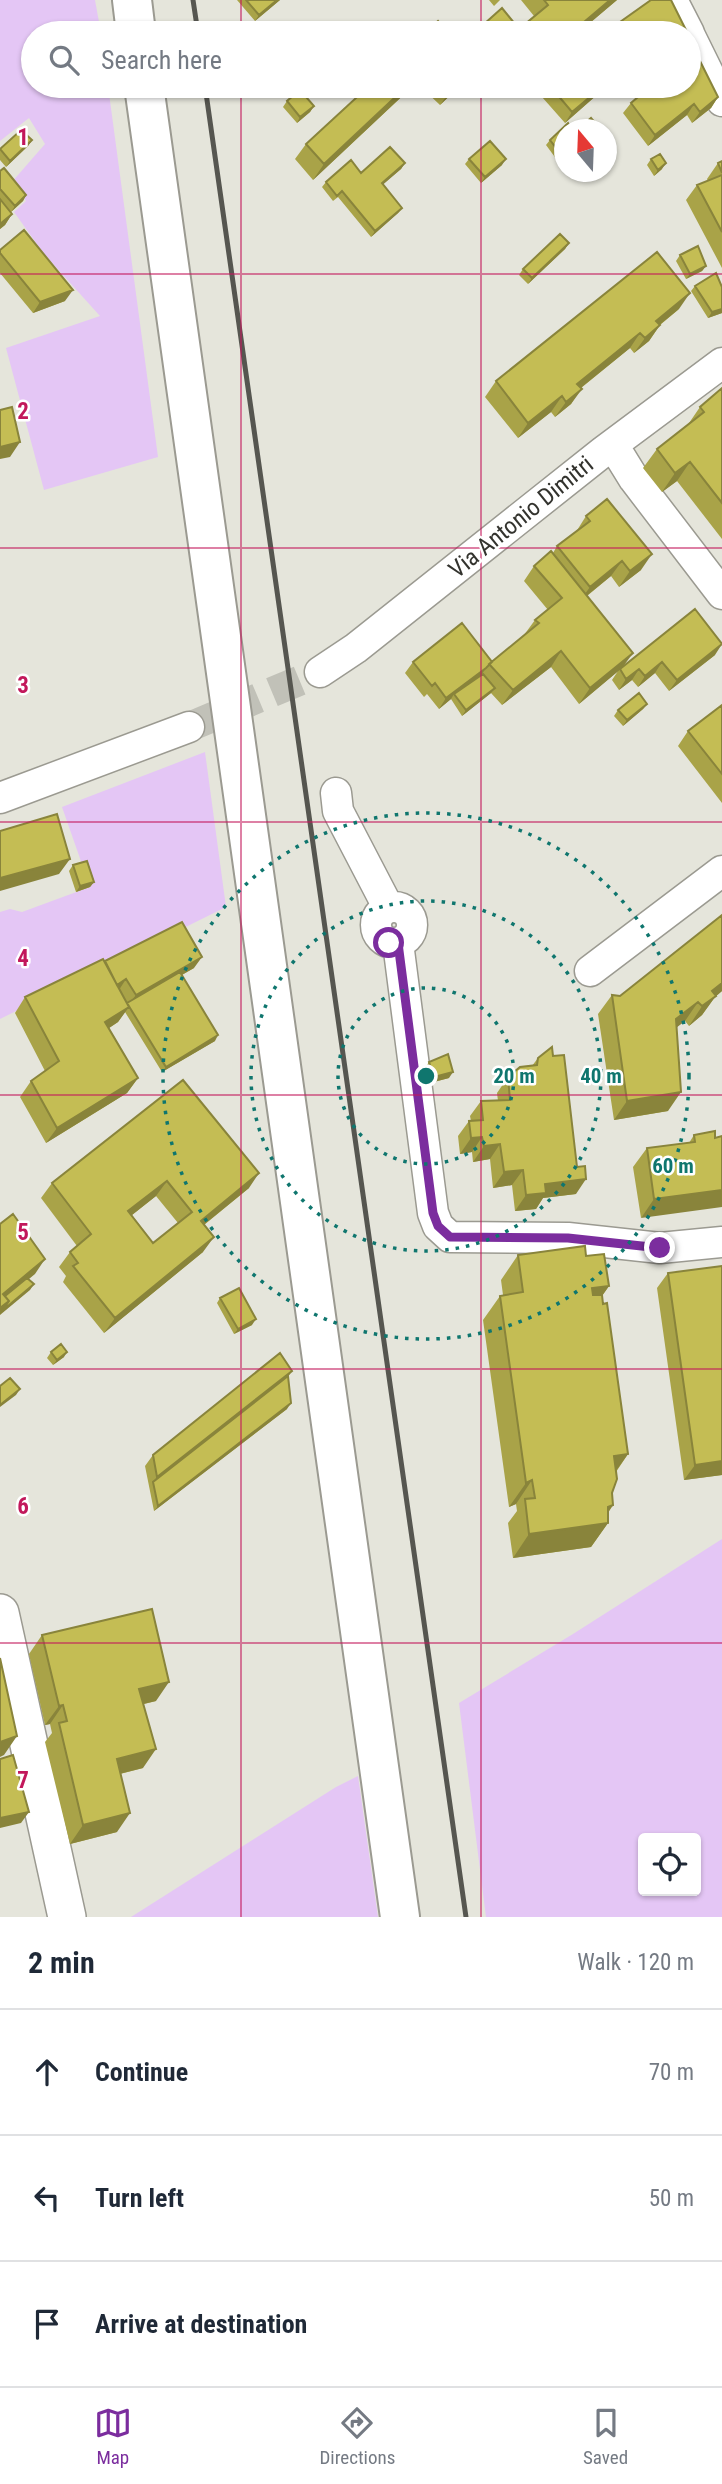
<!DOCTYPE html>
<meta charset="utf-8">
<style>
:root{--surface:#fff;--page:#f6f6f7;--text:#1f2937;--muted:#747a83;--line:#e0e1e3;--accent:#7b2d9e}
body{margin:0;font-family:"Roboto Condensed",sans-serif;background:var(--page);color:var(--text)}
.controls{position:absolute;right:21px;bottom:21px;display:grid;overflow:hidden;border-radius:7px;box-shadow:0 2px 5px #0004}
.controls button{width:63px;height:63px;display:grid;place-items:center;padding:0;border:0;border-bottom:2px solid var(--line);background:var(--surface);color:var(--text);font:35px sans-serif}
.compass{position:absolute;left:554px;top:119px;width:63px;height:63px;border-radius:50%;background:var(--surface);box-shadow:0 2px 5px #0004;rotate:341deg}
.stop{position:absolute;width:21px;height:21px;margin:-16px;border:5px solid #7b2d9e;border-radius:50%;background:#fff}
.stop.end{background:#7b2d9e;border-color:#fff;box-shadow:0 2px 7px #0008}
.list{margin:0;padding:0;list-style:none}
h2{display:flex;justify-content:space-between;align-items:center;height:91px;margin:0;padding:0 28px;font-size:30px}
h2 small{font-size:23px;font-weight:400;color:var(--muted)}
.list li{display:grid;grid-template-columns:46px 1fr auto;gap:21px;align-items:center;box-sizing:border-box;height:126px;padding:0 28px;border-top:2px solid var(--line)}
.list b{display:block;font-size:26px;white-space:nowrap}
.list em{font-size:23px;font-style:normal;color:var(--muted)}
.icon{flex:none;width:38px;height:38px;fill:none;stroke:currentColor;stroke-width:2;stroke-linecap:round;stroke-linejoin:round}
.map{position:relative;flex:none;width:722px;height:1917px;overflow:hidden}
.search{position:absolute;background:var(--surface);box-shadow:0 2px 5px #0004;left:21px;right:21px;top:21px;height:77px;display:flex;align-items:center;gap:18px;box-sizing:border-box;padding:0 24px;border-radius:38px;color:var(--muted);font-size:26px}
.sheet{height:469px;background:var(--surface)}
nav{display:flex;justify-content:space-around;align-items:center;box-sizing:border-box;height:98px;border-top:2px solid var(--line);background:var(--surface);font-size:19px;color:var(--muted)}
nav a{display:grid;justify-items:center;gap:4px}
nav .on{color:var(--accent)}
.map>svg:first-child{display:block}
</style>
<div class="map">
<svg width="722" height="1917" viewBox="0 0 722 1917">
<rect width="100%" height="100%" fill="#e5e5db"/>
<!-- green -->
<path fill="#e4c6f5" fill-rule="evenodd" d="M0 0H95L101 33H33V86H108L158 457 44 490 6 348 100 316 44 254 14 212 26 201 11 183 45 144 29 118 0 141Z
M205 752 226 907 0 1019V912L10 909 22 912 90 887 62 807Z
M722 1539V1917H486L459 1703 573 1634ZM696 1838V1891H643V1838Z
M358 1776 378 1917H131L336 1787Z"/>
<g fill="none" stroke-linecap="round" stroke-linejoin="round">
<!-- minor-tunnel -->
<path stroke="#c1c1b8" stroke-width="30" stroke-dasharray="30 15" stroke-linecap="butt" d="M189 727 320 672"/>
<!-- minor casing -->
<g stroke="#9b9a91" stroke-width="33">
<path id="minor" d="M672 0 689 33
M689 34 722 101
M613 445 634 479 722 594
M320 672 356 648 604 451 722 363
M336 793 338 811 388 907
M0 798 189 727
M376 925a18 18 0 1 1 36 0a18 18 0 1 1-36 0Z
M398 943 433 1213 438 1226 450 1237 568 1238 660 1248 722 1242
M590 971 722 871"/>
</g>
<!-- major casing -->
<g stroke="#9b9a91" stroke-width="40">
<path id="major" d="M0 1613 67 1917"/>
</g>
<!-- highway casing -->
<g stroke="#9b9a91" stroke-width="42">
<path id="highway" d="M132 0 136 33
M144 86 400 1917"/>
</g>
<!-- minor -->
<use href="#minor" stroke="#fff" stroke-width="30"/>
<!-- major -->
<use href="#major" stroke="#fff" stroke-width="37"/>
<!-- highway -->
<use href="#highway" stroke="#fff" stroke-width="38"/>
<!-- rail -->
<path stroke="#565650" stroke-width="5" d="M193 0 198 33
M205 86 466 1917"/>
</g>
<!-- wall -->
<path fill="#a9a348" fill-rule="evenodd" d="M237 0H280L255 21Z
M489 0H500L494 6Z
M521 0H617L578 33H474L519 29 534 16Z
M620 22 686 33H613Z
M369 86H413L313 180 295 159 306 144Z
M422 86H460L440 105 421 87Z
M495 86H517L504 96Z
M550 86H607L565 123 542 97Z
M718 97 711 108 692 123 687 115 648 146 623 113 631 103Z
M287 101 314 106 310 112 297 123 283 107Z
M572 130 564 160 560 164 546 145 550 140Z
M32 140 28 146 6 167 0 160V149Z
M469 159 502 165 481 183 465 164Z
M651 159 662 169 654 176 647 165Z
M722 161V268L686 200 697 185 708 181 707 179 718 163Z
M405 163 401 169 383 184 402 208 398 213 371 237 338 197 333 201 322 187 326 182Z
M0 171 26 195 23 201 11 212 12 214 5 225 0 229Z
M569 243 565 249 528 284 519 275 523 269Z
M0 250 65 301 33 313 0 273Z
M680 255 706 266 702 271 686 279 676 261Z
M695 286 722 313 708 318 691 291Z
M679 309 660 325 649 341 634 353 630 348 581 388 571 404 555 417 551 412 518 438 485 397 496 381Z
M722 388V539L677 481 662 492 643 468 657 449 687 426 700 407Z
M586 516 641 570 619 587 611 576 587 596 624 666 715 655 669 691 655 673 638 687 632 680 619 690 612 680 618 671 579 704 551 667 502 705 491 693 462 716 451 699 439 709 427 694 424 697 405 673 413 662H492L524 635 535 620 548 610 524 581 534 566 553 553 557 546 576 532Z
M647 704 643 709 623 726 614 716 618 710Z
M722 705V803L678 746 688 731Z
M73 865 94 882 90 887 76 892 69 871Z
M722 915V991L715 997 702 1015 689 1026 685 1021 676 1027 668 1111 614 1120 598 1014 612 995 620 996Z
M105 961 194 968 182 975 215 1041 162 1072 125 1012 118 1022 109 1028 138 1078 127 1093 46 1143 20 1097 31 1081 45 1071 15 1013 25 997Z
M538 1058 576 1194 543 1198 536 1209 515 1211 512 1185 493 1188 490 1159 473 1162 472 1152 460 1154 458 1136 469 1121H471L470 1116 481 1101H498L497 1093 508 1077 532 1066Z
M429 1062 449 1078 430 1083 425 1068Z
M183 1080 249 1188 204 1225 203 1252 104 1333 63 1282 66 1276 59 1267 70 1252 77 1246 41 1198 52 1183ZM156 1196 178 1223 153 1243 132 1215Z
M715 1131 641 1218 633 1167 647 1148 689 1143 694 1135Z
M518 1255 586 1256 609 1286 602 1296 628 1454 616 1472 612 1493 613 1505 608 1513V1523L591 1547 513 1558 508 1523 517 1511 516 1504 509 1507 483 1320 500 1296 503 1295 501 1280Z
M668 1273 722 1475 684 1480 657 1288Z
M220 1298 252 1325 234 1334 217 1303Z
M51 1352 64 1357 53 1365 47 1358Z
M292 1371 288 1376 287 1409 154 1511 145 1466 153 1455Z
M42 1635 156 1701 144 1704 143 1768 120 1774 117 1832 70 1844 45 1742 52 1733 50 1724 45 1725 29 1654Z"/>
<!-- shaded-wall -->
<path fill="#89843b" d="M277 0H280L255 21 259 15Z
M610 0H617L578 33H571Z
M407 86H413L313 180 324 164Z
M455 86H460L440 105 451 90Z
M512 86H517L504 96Z
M603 86H607L565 123 572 112Z
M718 97 711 108 692 123 700 112Z
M694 104 687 115 648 146 655 135Z
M314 106 310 112 297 123 300 117Z
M32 140 28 146 6 167 10 161Z
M506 159 502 165 481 183 485 177Z
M405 163 401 169 379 188 382 183Z
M666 163 662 169 654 176 658 170Z
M26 195 23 201 11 212 15 206Z
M402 208 398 213 371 237 375 231Z
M12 214 5 225 0 229V224Z
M569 243 565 249 528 284 532 278Z
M706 266 702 271 686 279 690 274Z
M73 290 65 301 33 313 40 302Z
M690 293 679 309 646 336 656 321Z
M722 309V313L708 318 712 312Z
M660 325 649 341 634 353 645 338Z
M640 333 630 348 567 399 577 384Z
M582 389 571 404 555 417 566 402Z
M562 396 551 412 518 438 528 423Z
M20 442 10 457 0 459V447Z
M690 462 677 481 662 492 675 473Z
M652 554 641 570 619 587 630 571Z
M622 561 611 576 579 602 590 587Z
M722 644 715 655 669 691 677 680Z
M561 651 551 667 502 705 513 690Z
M633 653 622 668 579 704 590 688Z
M662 662 655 673 638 687 645 676Z
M486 668 479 678 454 694 451 699 439 709 446 698Z
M639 669 632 680 619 690 626 679Z
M495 688 491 693 462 716 466 710Z
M647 704 643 709 623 726 627 720Z
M70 859 59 874 0 891V878Z
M94 882 90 887 76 892 80 886Z
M202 957 194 968 128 1005 136 995Z
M126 979 119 990 113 988Z
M722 983V991L715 997 702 1015 689 1026 712 991Z
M698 1002 685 1021 663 1038 676 1019Z
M129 1007 118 1022 94 1038 105 1022Z
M218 1035 215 1041 162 1072 166 1067Z
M453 1072 449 1078 430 1083 434 1077Z
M138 1078 127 1093 46 1143 57 1128Z
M681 1092 668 1111 614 1120 627 1101Z
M482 1137 472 1152 460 1154 471 1138Z
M500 1144 490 1159 473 1162 484 1146Z
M523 1170 512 1185 493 1188 504 1172Z
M259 1173 249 1188 190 1236 201 1221Z
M586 1179 576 1194 543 1198 536 1209 515 1211 526 1195 545 1184Z
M167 1181 156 1196 118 1226 128 1211Z
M722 1190V1207L641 1218 654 1199Z
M214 1237 203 1252 104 1333 115 1318Z
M45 1259 35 1274 0 1303 3 1294Z
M34 1284 30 1290 0 1315V1308Z
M609 1286 592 1310V1288Z
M256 1319 252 1325 234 1334 238 1329Z
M67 1352 64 1357 53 1365 57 1360Z
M292 1371 285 1381 153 1482 157 1477Z
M20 1389 16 1395 0 1407V1405Z
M291 1403 287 1409 154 1511 158 1506Z
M628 1454 611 1478 614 1456Z
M722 1461V1475L684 1480 695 1465Z
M532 1480 516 1504 509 1507 526 1483Z
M613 1505 600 1524 608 1523 591 1547 513 1558 529 1534Z
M169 1682 156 1701 126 1708 139 1689Z
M63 1705 50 1724 45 1725 59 1706Z
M17 1736 4 1755 0 1757V1742Z
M156 1749 143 1768 103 1778 117 1759Z
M29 1812 21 1823 0 1828V1818Z
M130 1813 117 1832 70 1844 83 1825Z"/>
<!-- building -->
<path fill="#c4bd54" stroke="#89843b" stroke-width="2" fill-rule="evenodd" d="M246 0H277L259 15Z
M544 0H610L571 33H474L502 8 519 29 548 5Z
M651 0H671L687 32 627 33 620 22Z
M438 21 448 33H425Z
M694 49 718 97 700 112 694 104 655 135 631 103 651 86H689V53Z
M369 86H407L324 164 306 144Z
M447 86H455L451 90Z
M550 86H603L572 112Z
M300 90 314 106 300 117 287 101Z
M591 118 600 129 599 130H577Z
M568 123 572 130H564V158L550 140Z
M21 130 32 140 10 161 0 149Z
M490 141 506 159 485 177 469 159Z
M390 147 405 163 382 183 402 208 375 231 342 191 337 196 326 182 351 160 361 173Z
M660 154 666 163 658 170 651 159Z
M722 161V173L718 163Z
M4 168 26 195 15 206 0 189V171Z
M722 175V232L697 185Z
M0 199 12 214 0 224Z
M24 230 73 290 40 302 0 253V250Z
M560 234 569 243 532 278 523 269Z
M698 246 706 266 690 274 680 255Z
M657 252 690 293 656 321 660 325 645 338 640 333 577 384 582 389 566 402 562 396 528 423 496 381Z
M716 273 722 287V309L712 312 695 286Z
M722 388V503L690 462 675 473 657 449 704 412 700 407Z
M12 407 20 442 0 447V410Z
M607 499 652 554 630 571 622 561 590 587 557 546 590 521 586 516Z
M551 551 633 653 590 688 561 651 513 690 489 664 539 623 535 620 562 598 534 566Z
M695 609 722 644 677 680 662 662 645 676 639 669 626 679 620 669Z
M462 623 492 662 486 668 446 698 435 683 432 686 413 662Z
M483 674 495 688 466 710 454 694Z
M639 693 647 704 627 720 618 710Z
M722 705V774L688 731Z
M57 814 70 859 0 878V831Z
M87 861 94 882 80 886 73 865Z
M722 915V983L712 991 716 996 702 1006 698 1002 676 1019 681 1092 627 1101 612 995 620 996Z
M182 922 202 957 136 995 126 979 117 985 105 961Z
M103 959 129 1007 105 1022 138 1078 57 1128 31 1081 59 1061 25 997Z
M180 972 218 1035 166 1067 127 1003Z
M552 1047 553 1056 564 1055 577 1167 585 1166 586 1179 545 1184 546 1193 526 1195 523 1170 504 1172 500 1144 484 1146 482 1137 471 1138 469 1121 483 1120 481 1101 510 1100 508 1077 520 1067 537 1065 538 1058Z
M448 1054 453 1072 434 1077 429 1062Z
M183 1080 259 1173 201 1221 214 1237 115 1318 73 1266 78 1263 70 1252 91 1234 52 1183ZM167 1181 192 1212 153 1243 128 1211Z
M715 1131V1138L722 1136V1190L654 1199 647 1148 695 1142 694 1135Z
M13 1214 45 1259 3 1294 9 1301 0 1308V1224Z
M585 1246 586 1256 604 1254 609 1286 592 1288 593 1295H602L603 1304 607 1303 628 1454 614 1456 617 1479 612 1493 613 1505 608 1507V1523L529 1534 525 1499 535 1498 532 1480 526 1483 500 1296 523 1292 518 1255Z
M722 1266V1461L695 1465 668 1273Z
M27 1278 34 1284 2 1311 9 1301 5 1296Z
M239 1288 256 1319 238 1329 220 1298Z
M61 1344 67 1352 57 1360 51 1352Z
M280 1353 292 1371 157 1477 153 1455Z
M288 1376 291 1403 158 1506 153 1482Z
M10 1378 20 1389 0 1405V1386Z
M152 1609 169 1682 139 1689 156 1749 117 1759 130 1813 83 1825 59 1723 67 1721 63 1705 59 1706 42 1635Z
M0 1658 17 1736 0 1742Z
M13 1755 29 1812 0 1818V1759Z"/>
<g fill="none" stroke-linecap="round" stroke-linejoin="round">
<!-- route -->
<path stroke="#7b2d9e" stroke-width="9" d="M389 943H398L433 1213 438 1226 450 1237 568 1238 660 1248"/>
</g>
<!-- grid -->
<path fill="none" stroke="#c2185b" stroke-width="2" stroke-opacity="0.55" d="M241 0V33M481 0V33M241 86V1917M481 86V1917M0 274H722M0 548H722M0 822H722M0 1095H722M0 1369H722M0 1643H722"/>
<!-- distance rings -->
<g fill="none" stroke="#0f766e" stroke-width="3.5" stroke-dasharray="3.5 7">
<circle cx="426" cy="1076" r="88"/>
<circle cx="426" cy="1076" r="175"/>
<circle cx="426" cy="1076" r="263"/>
</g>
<g text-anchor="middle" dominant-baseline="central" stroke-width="5" stroke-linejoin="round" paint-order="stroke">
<!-- street labels -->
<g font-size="24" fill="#33332e" stroke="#fff">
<text transform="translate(521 517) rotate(-39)">Via Antonio Dimitri</text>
</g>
</g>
<g font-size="23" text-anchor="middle" font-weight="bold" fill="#c2185b" stroke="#fff" stroke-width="5" stroke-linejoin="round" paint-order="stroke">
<text x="23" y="145">1</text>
<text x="23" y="419">2</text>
<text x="23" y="693">3</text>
<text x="23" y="966">4</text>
<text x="23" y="1240">5</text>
<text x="23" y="1514">6</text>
<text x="23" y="1788">7</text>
</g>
<circle cx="426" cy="1076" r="10" fill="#0f766e" stroke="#fff" stroke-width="3.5"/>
<g font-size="21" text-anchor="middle" font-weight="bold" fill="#0f766e" stroke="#fff" stroke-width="5" stroke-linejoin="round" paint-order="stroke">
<text x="514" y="1083">20 m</text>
<text x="601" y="1083">40 m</text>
<text x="673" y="1173">60 m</text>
</g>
</svg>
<div class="controls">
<button><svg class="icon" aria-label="locate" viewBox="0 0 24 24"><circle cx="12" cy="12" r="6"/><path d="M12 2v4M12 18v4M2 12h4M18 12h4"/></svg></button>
</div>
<svg class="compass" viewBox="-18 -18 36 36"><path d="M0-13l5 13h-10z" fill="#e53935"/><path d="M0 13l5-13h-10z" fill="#747a83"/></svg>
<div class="stop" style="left:389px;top:943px"></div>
<div class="stop end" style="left:660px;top:1248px"></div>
<div class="search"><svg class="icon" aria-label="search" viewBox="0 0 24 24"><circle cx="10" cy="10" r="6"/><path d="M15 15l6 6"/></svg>Search here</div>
</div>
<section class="sheet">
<h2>2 min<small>Walk · 120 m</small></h2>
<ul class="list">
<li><svg class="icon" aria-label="ahead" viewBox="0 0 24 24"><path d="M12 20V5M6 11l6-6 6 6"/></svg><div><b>Continue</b></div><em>70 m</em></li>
<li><svg class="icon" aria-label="left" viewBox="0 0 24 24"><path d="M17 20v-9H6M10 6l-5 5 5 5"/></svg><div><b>Turn left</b></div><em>50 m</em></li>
<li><svg class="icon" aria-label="arrive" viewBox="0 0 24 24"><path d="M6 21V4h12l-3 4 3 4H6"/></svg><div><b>Arrive at destination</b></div></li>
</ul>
</section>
<nav>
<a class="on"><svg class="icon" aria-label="map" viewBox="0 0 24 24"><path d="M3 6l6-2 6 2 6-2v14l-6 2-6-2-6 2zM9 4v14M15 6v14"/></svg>Map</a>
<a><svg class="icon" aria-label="directions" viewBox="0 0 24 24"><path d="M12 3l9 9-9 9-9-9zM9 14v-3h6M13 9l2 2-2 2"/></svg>Directions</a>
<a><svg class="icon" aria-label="saved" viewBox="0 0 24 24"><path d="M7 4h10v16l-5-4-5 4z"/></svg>Saved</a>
</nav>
